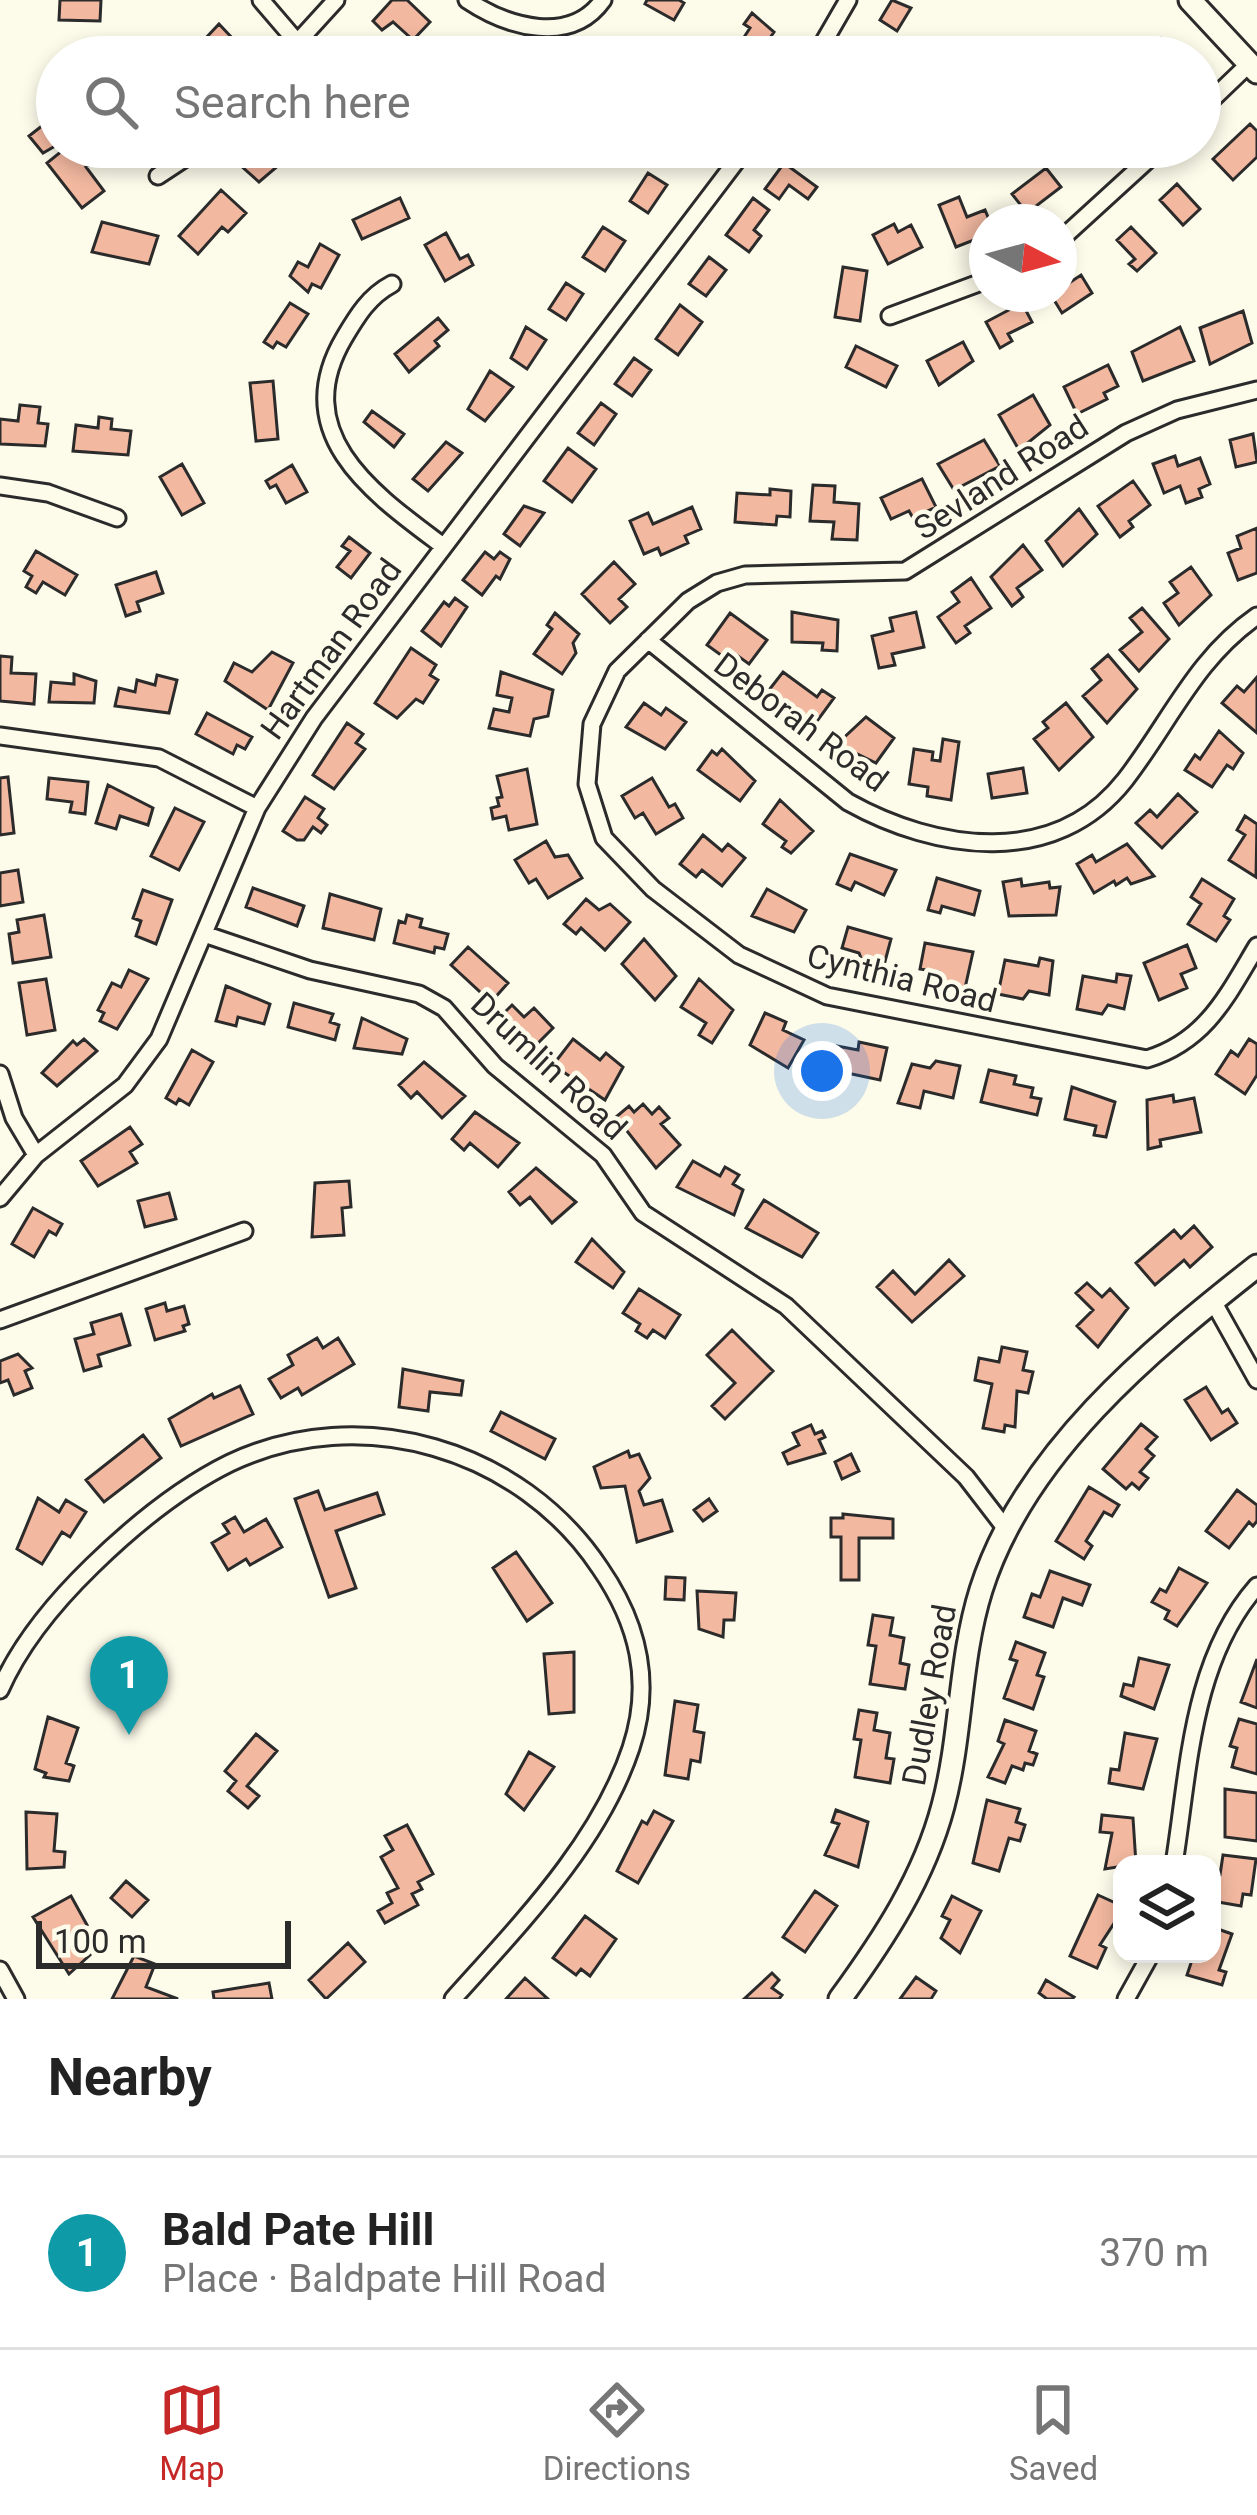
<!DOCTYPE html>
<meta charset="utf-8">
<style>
:root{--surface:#fff;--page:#f6f6f6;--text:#222;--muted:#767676;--line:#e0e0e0;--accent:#c62828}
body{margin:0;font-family:Roboto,sans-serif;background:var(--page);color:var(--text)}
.controls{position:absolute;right:36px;bottom:36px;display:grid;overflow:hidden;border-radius:24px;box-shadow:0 6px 18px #0003}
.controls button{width:108px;height:108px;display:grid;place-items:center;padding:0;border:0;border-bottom:3px solid var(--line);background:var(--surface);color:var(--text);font:60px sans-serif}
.compass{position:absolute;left:969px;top:204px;width:108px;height:108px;border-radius:50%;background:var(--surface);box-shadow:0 6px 18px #0003;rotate:96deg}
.scale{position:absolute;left:36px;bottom:30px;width:255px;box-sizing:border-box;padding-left:12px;border:6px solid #2b2b2b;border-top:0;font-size:33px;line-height:42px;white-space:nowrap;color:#2b2b2b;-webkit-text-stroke:9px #fdfbea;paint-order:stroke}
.you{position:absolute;left:822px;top:1071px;width:42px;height:42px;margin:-30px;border:9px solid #fff;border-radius:50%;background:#1a73e8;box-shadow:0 0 0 18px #1a73e833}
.badge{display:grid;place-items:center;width:78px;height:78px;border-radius:50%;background:var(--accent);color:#fff;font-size:39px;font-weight:700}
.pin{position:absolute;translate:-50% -99px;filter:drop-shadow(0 3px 6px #0008)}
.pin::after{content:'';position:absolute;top:63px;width:42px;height:36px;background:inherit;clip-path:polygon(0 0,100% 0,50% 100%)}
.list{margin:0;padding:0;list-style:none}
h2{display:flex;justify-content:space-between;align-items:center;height:156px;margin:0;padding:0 48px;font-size:51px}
h2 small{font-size:39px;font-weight:400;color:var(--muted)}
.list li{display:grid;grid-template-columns:78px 1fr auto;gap:36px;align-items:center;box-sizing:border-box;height:192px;padding:0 48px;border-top:3px solid var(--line)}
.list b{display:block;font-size:45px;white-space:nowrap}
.list p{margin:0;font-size:39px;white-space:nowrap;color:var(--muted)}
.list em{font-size:39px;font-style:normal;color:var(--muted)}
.icon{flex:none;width:66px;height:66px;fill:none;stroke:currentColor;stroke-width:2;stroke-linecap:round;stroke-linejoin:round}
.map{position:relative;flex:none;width:1257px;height:1999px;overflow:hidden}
.search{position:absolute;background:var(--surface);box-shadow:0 6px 18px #0003;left:36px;right:36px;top:36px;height:132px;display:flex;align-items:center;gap:30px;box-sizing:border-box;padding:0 42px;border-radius:66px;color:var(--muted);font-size:45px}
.sheet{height:348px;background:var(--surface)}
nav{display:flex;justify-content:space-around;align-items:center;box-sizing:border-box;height:168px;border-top:3px solid var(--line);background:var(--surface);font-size:33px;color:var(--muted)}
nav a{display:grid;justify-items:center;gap:6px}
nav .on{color:var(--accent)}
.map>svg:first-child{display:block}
</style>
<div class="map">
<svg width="1257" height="1999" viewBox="0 0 1257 1999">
<rect width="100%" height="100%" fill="#fdfbea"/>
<!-- building -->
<path fill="#f2b8a0" stroke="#2b2b2b" stroke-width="3" d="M60 0H101L100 21 59 20Z
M392 0H407L430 22 413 40 393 22 382 30 373 21Z
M647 0H679L684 3 674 20 645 4Z
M892 0 911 8 897 31 880 20Z
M752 13 774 32 757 57H744L735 51 750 28 744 24Z
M219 24 234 40 227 52 221 57H188Z
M1063 38 1077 57H1038Z
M1161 38 1179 57H1140Z
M442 40 459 51 461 47 477 57H431Z
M56 115 57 145 43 153 29 136Z
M1250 124 1257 131V157L1233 180 1213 159Z
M58 147H98L104 154 86 167 104 191 82 208 47 163 62 151Z
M257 147H291L292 154 259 182 240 165Z
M667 147H697L685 165 664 151Z
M784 163 817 187 808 199 789 185 779 199 765 189Z
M1046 168 1061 187 1027 213 1012 194Z
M648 173 667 185 648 213 630 201Z
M1177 184 1200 209 1183 225 1160 200Z
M221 190 246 213 228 232 222 227 198 254 179 236Z
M959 197 967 217 985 210 990 222 987 235 956 247 939 205Z
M400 198 409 218 362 239 353 220Z
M753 198 769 210 754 230 761 236 749 252 726 235Z
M102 222 158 236 149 264 92 252Z
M894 224 898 232 911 225 922 247 888 264 873 235Z
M603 227 625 241 605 271 583 257Z
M1131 227 1156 253 1137 271 1129 264 1135 259 1117 240Z
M446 233 460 259 468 255 473 265 445 281 425 245Z
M320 244 339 255 321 288 312 284 308 292 290 276 298 262 308 267Z
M709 257 726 270 706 296 689 284Z
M843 267 867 271 860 321 835 317Z
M1081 275 1092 293 1062 313 1051 295Z
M566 283 583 294 566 320 549 309Z
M290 303 308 314 286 347 277 342 273 348 264 342Z
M1022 303 1032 322 1008 334 1012 341 1000 348 986 322Z
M680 305 702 322 678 355 656 339Z
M1243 311 1252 343 1210 364 1200 328Z
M438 318 448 330 435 341 439 346 409 372 395 354Z
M526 327 546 340 527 369 511 358Z
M1180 327 1194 361 1143 381 1132 352Z
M963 342 973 361 939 385 927 361Z
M856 346 897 366 886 387 846 367Z
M634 358 651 370 632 396 615 384Z
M1108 365 1118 386 1104 393 1107 399 1077 414 1064 387Z
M490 371 513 387 485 421 468 409Z
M273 381 278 439 256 441 250 383Z
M1033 395 1050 425 1019 450 999 415Z
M601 403 616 414 594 445 578 433Z
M20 405 40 407 38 423 48 424 45 446 0 444V419L18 421Z
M372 411 404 434 394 447 364 422Z
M99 417 112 419 111 429 131 431 128 455 73 451 76 425 98 428Z
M1253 434 1257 462 1236 467 1230 440Z
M984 440 1000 466 954 490 938 464Z
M446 442 462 453 428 491 413 479Z
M568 448 596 469 572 502 544 481Z
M1175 456 1178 466 1200 458 1210 484 1199 489 1202 497 1186 503 1180 486 1164 493 1153 464Z
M182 464 204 503 182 515 160 477Z
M292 465 307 492 286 503 276 485 270 488 266 481Z
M922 479 936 507 913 518 909 511 891 519 881 498Z
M1133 481 1150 505 1129 521 1133 527 1120 537 1098 506Z
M813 485 835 486 834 502 859 504 857 540 832 539 834 522 810 521Z
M770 489 791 491 790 517 777 516 776 525 735 522 737 493 770 495Z
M524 506 544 513 520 546 504 534Z
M692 507 701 529 685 536 688 543 661 555 658 548 644 554 630 521 648 513 653 524Z
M1079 509 1097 534 1063 566 1046 541Z
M1257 528V573L1238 580 1228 553 1241 548 1237 536Z
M349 537 370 553 351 578 337 567 350 551 342 546Z
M1023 545 1042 570 1017 588 1023 597 1012 606 991 577Z
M36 551 77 575 65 595 43 582 36 593 26 587 32 576 24 571Z
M485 552 494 559 500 552 510 559 500 579 496 576 482 595 463 580Z
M614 562 635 584 619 599 627 607 610 623 582 594Z
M1191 567 1211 595 1179 625 1164 603 1178 593 1170 582Z
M156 572 163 593 137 602 140 611 126 616 116 585Z
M971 578 991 608 965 626 970 633 956 643 938 617 959 602 952 592Z
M455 598 467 607 441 646 422 631 444 602 449 606Z
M1142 608 1169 639 1139 671 1120 650 1142 632 1130 618Z
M792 612 838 620 837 651 822 650 823 643 792 642Z
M916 612 924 647 892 654 895 665 879 668 872 636 893 631 890 618Z
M555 613 579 634 573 643 576 653 562 674 534 654 552 629 547 625Z
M730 613 767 640 749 664 731 651 725 658 707 645Z
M411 648 436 665 430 675 438 680 423 703 416 699 397 718 375 703Z
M272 652 293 663 268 710 225 681 234 663 252 672Z
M1108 655 1137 689 1107 723 1083 696 1101 680 1092 669Z
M0 656 12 657 11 673 36 674 34 704 0 701Z
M501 672 553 690 548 716 534 719 530 736 489 728 494 709 509 712 512 698 497 695Z
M783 672 817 697 822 690 834 698 815 724 769 690Z
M74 674 96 681 94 703 49 702 51 682 74 684Z
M157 675 177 680 169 713 115 706 119 688 135 692 137 680 155 685Z
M1257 677V733L1222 703 1237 686 1244 692Z
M644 703 661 715 666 708 686 722 665 749 626 727Z
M1066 703 1093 737 1059 770 1034 739 1048 728 1043 722Z
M207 713 252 737 245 749 237 745 233 754 196 734Z
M866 717 894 738 876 763 837 744Z
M347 723 363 734 356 743 365 749 334 789 313 775Z
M1219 731 1243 753 1233 769 1227 765 1212 787 1185 770 1195 755 1200 759Z
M943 739 959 742 951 800 927 796 928 787 909 784 914 749 933 752 932 760 940 761Z
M722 749 755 781 740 801 698 770 712 751 717 755Z
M1023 768 1027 793 992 798 988 774Z
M527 769 537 824 509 830 506 816 493 819 491 808 499 806 497 798 502 797 497 776Z
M8 777 14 833 0 835V778Z
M49 778 88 782 85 814 70 812 72 802 47 799Z
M652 778 669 807 675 804 683 818 656 834 643 813 635 818 622 796Z
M108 785 153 808 148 825 120 816 116 829 96 823Z
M1178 794 1197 812 1162 848 1136 823 1150 810 1157 817Z
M305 797 324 809 318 818 327 825 321 833 313 827 304 840H297L283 831Z
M780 800 813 831 791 853 782 847 786 841 763 824Z
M175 808 204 822 179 870 151 856Z
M1245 816 1257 824 1256 877 1229 860 1245 835 1237 830Z
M703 835 722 851 728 844 745 858 722 886 702 870 696 877 680 864Z
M546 841 555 857 568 855 582 878 548 898 536 879 529 883 515 860Z
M1127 844 1154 876 1131 884 1127 878 1116 885 1114 881 1094 893 1077 864 1092 855 1096 862Z
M850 854 896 870 884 895 855 882 851 890 837 884Z
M18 870 23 902 0 906V873Z
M937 878 980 891 974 915 942 906 940 913 928 910Z
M1021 879 1022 886 1049 882 1050 888 1060 887 1056 915 1009 916 1003 882Z
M1202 879 1234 899 1224 916 1230 920 1216 941 1188 924 1201 904 1191 897Z
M253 888 304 906 297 926 246 907Z
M767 889 806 910 794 932 752 916Z
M143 890 172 900 156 944 136 936 141 921 133 918Z
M330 894 381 909 374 940 323 928Z
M586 899 599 910 610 904 630 922 605 950 581 928 576 934 564 924Z
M44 915 51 957 13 963 9 934 19 932 17 920Z
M407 915 422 919 420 927 448 934 444 949 435 947 434 953 394 943 399 921 405 923Z
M848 927 891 939 883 969 863 963 859 953 842 948Z
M644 939 676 976 655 1000 622 964Z
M925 943 973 952 965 988 941 983 939 972 920 969Z
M1187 945 1196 968 1181 974 1187 988 1159 1000 1144 963Z
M468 947 508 983 491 1002 451 965Z
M1040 958 1053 961 1049 995 1029 991 1023 999 998 994 1005 960 1038 966Z
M129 970 148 979 117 1029 100 1021 104 1013 98 1010 112 983 121 987Z
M1117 974 1131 976 1124 1009 1108 1005 1102 1014 1077 1009 1083 976 1116 982Z
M46 979 55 1030 27 1035 19 983Z
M699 979 733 1010 712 1043 699 1035 706 1023 681 1007Z
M226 986 270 1004 264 1024 238 1017 236 1026 216 1021Z
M294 1003 333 1014 330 1022 339 1025 335 1040 288 1027Z
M512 1005 524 1017 534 1008 553 1028 530 1051 499 1018Z
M765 1013 786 1022 783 1030 804 1040 788 1068 750 1045Z
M362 1018 407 1039 402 1054 354 1048Z
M84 1039 97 1051 57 1086 42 1073 73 1041 77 1045Z
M573 1039 600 1060 606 1053 623 1067 605 1100 553 1065Z
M1249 1039 1257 1044V1075L1245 1094 1216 1074 1231 1051 1238 1056Z
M859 1042 887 1048 880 1080 819 1067 822 1053 835 1056 837 1046 858 1050Z
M192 1050 213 1062 189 1105 179 1099 176 1104 166 1098Z
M936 1061 960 1066 953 1098 924 1091 920 1108 898 1103 912 1064 930 1068Z
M424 1062 465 1096 442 1118 417 1092 411 1098 399 1085Z
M989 1070 1016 1076 1014 1084 1033 1088 1031 1097 1041 1099 1037 1115 981 1102Z
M1072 1087 1115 1102 1106 1137 1094 1135 1096 1126 1065 1119Z
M1173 1095 1174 1102 1194 1098 1201 1132 1160 1140 1161 1146 1148 1149 1147 1100Z
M643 1104 652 1114 659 1107 669 1118 661 1124 680 1145 656 1168 616 1117 629 1106 634 1112Z
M475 1112 519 1143 498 1167 470 1143 464 1150 452 1139Z
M130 1127 142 1144 130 1152 137 1163 98 1186 81 1161Z
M693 1161 720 1176 725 1167 739 1175 733 1184 743 1190 734 1215 677 1187Z
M536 1168 576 1202 552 1223 530 1197 520 1205 509 1192Z
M349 1181 351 1207 342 1208 344 1235 312 1237 315 1183Z
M169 1193 176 1219 145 1227 138 1201Z
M764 1200 818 1233 802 1257 746 1228Z
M33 1208 62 1224 56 1235 49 1231 34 1257 12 1244Z
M1194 1226 1212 1247 1190 1267 1184 1260 1155 1285 1136 1263 1174 1230 1181 1238Z
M592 1239 624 1272 613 1288 576 1262Z
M949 1260 964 1276 912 1322 877 1287 893 1271 915 1294Z
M1087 1283 1102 1297 1110 1289 1128 1308 1098 1347 1077 1326 1093 1310 1076 1293Z
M639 1289 680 1315 665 1338 653 1330 647 1338 636 1331 640 1324 623 1313Z
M165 1303 167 1311 184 1306 189 1324 183 1326 185 1331 155 1340 146 1309Z
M121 1314 130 1345 98 1355 101 1366 84 1371 75 1339 94 1334 91 1323Z
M732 1330 773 1371 725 1419 712 1406 735 1383 707 1355Z
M317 1338 323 1348 338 1338 354 1364 302 1395 298 1388 281 1398 269 1379 293 1365 288 1355Z
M1002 1347 1027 1352 1023 1370 1033 1372 1028 1393 1017 1391 1015 1427 1005 1425 1004 1432 983 1428 992 1384 975 1380 979 1358 999 1362Z
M18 1354 32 1368 25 1371 32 1388 14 1395 8 1380 0 1383V1361Z
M403 1369 463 1381 461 1395 430 1392 428 1411 399 1407Z
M240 1386 253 1414 181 1446 169 1419 212 1394 214 1398Z
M1206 1387 1222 1413 1228 1409 1237 1423 1211 1440 1185 1400Z
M501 1412 555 1439 545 1459 491 1431Z
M1141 1424 1157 1437 1146 1449 1154 1456 1140 1472 1148 1478 1139 1489 1132 1483 1126 1489 1103 1469Z
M811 1425 815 1434 822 1431 825 1437 819 1440 825 1453 788 1464 783 1453 799 1445 793 1433Z
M143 1435 161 1458 104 1502 86 1480Z
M628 1451 630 1457 639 1454 650 1478 639 1491 644 1505 662 1500 672 1531 637 1542 625 1486 601 1488 594 1467Z
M851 1454 859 1471 842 1479 835 1462Z
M1089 1487 1119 1505 1112 1516 1104 1512 1086 1541 1092 1546 1084 1559 1056 1541Z
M1237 1490 1257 1505V1521L1253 1526 1249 1522 1229 1548 1206 1531Z
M318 1491 325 1510 377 1493 384 1514 336 1531 356 1588 329 1597 295 1499Z
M38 1498 59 1512 66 1500 86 1512 70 1537 62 1532 42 1564 17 1549Z
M709 1499 717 1511 703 1521 694 1510Z
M843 1514 893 1519V1538H859V1580H841V1537H831V1518H843Z
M235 1517 244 1532 266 1519 282 1547 250 1565 246 1559 228 1570 212 1543 229 1533 223 1524Z
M516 1552 552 1603 527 1621 493 1568Z
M1179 1568 1207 1583 1177 1626 1165 1619 1169 1611 1152 1602 1160 1589 1166 1592Z
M1050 1571 1090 1585 1082 1605 1063 1598 1053 1627 1024 1617 1032 1594 1040 1597Z
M666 1577 685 1578 684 1600 665 1599Z
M697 1591 736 1593 734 1620H724L723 1637 699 1629Z
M873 1615 893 1618 890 1635 904 1638 900 1663 909 1665 905 1689 870 1684 876 1646 868 1645Z
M1016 1642 1045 1653 1037 1675 1044 1677 1033 1709 1004 1698 1017 1661 1010 1659Z
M574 1652V1712L549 1714 544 1654Z
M1139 1658 1169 1665 1154 1709 1121 1696 1124 1684 1133 1686Z
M1257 1659V1708L1241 1702Z
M675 1701 698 1705 694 1731 704 1733 700 1762 691 1760 688 1779 665 1775Z
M859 1710 877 1713 874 1730 890 1733 886 1758 894 1759 890 1783 855 1777 861 1740 854 1739Z
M48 1717 78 1728 66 1763 74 1766 69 1781 44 1777 46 1773 35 1769Z
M1239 1719 1257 1724V1774L1232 1767 1237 1748 1230 1746Z
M1005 1720 1036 1731 1029 1751 1037 1754 1033 1765 1025 1763 1023 1770 1012 1766 1005 1783 988 1777 1004 1744 998 1741Z
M1125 1733 1157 1739 1143 1789 1109 1783 1111 1769 1119 1770Z
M256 1734 277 1751 247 1786 259 1796 248 1808 228 1791 236 1781 225 1771Z
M529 1752 554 1767 524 1810 506 1794Z
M1225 1789 1257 1793V1841L1225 1837Z
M987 1800 1020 1809 1016 1822 1025 1825 1020 1841 1009 1838 999 1871 973 1863Z
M836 1810 868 1822 858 1867 825 1855 839 1824 832 1822Z
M654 1811 673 1821 638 1883 617 1871 642 1821 647 1824Z
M26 1812 57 1814 54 1851 65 1852 64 1867 27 1869Z
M1102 1815 1133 1818 1136 1864 1105 1869 1112 1833 1100 1832Z
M407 1825 433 1874 418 1882 422 1889 412 1894 418 1905 385 1923 378 1911 392 1903 387 1893 398 1888 381 1857 393 1850 385 1836Z
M1223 1855 1256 1859 1251 1895 1243 1894 1241 1906 1212 1901V1879L1220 1875Z
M126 1881 148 1900 132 1917 111 1898Z
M815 1891 837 1906 805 1952 783 1937Z
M1098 1895 1122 1906V1911L1100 1945 1106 1948 1097 1968 1070 1956Z
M71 1896 87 1925 76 1931 90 1955 69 1974 33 1917Z
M952 1896 981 1911 960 1953 941 1938 950 1920 942 1916Z
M585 1916 616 1939 590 1976 581 1969 576 1975 553 1958Z
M1212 1927 1232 1934 1219 1970 1226 1972 1222 1985 1187 1975 1194 1954H1212Z
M348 1943 365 1962 326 1999 309 1980Z
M134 1956 155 1964 146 1987 178 1999H112Z
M772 1973 779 1980 772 1988 782 1995 779 1999H744Z
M916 1977 936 1991 931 1999H900Z
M525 1978 548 1999H506Z
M1046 1980 1074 1997 1072 1999H1047L1039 1993Z
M269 1983 272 1999H214L213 1992Z"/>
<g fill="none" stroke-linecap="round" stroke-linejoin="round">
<!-- street casing -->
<g stroke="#2b2b2b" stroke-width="21">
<path id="street" d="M261 0 297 42
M467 0C509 28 571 45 603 0
M284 57 336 0
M815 57 848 0
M1200 111 1249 64
M158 176 202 147
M1059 241 1162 147
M392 284C369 296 357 316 344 338 287 435 375 495 443 546
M890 316 987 280
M1257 390 1177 410 1126 433 905 571 745 575 717 583 688 601 617 671 592 724 587 784 604 838 653 889 739 955 827 996 1147 1059C1206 1041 1227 996 1257 946
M0 486 48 493 117 518
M648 640 848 802C936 851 1055 869 1125 780 1170 722 1195 659 1257 616
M0 736 159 758 257 808
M204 934 310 970 419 994 444 1008 495 1066 603 1155 643 1213 786 1306 966 1477 1006 1529
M0 1074 14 1118 36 1155
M0 1198 36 1155 125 1085 159 1039 257 808 314 718 747 147
M1214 1303 1257 1380
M0 1320 244 1231
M0 1690C21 1642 55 1602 92 1566 132 1527 179 1488 230 1463 361 1401 521 1449 600 1568 638 1623 653 1682 631 1748 599 1844 519 1925 453 1999
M1174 1864C1189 1771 1191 1661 1257 1586
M0 1970 16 1999
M1126 1999 1151 1954"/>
</g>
<!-- secondary casing -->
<g stroke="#2b2b2b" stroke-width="27">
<path id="secondary" d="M1190 0 1257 72
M840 1999C883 1940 924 1878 943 1806 962 1735 959 1660 981 1590 1024 1454 1149 1351 1257 1266"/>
</g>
<!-- street -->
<use href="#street" stroke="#fdfbea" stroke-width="15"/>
<!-- secondary -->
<use href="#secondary" stroke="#fdfbea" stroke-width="21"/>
</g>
<g text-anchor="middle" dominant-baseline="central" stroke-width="9" stroke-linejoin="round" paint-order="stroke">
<!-- street labels -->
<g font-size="33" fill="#2b2b2b" stroke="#fdfbea">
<text transform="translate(1001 477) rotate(-33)">Sevland Road</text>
<text transform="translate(331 649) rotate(-54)">Hartman Road</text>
<text transform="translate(801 722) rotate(37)">Deborah Road</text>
<text transform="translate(902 978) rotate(14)">Cynthia Road</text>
<text transform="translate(549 1066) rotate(43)">Drumlin Road</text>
<text transform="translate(929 1695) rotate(-80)">Dudley Road</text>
</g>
</g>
</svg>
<div class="controls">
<button><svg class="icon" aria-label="layers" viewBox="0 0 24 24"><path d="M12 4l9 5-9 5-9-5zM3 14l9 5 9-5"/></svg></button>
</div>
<svg class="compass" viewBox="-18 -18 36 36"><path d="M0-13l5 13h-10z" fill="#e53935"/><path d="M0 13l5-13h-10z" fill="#767676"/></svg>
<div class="scale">100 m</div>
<div class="you"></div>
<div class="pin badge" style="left:129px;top:1735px;background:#0f9aa8">1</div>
<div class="search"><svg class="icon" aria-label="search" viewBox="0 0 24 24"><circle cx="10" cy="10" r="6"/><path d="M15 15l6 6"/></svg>Search here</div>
</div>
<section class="sheet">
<h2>Nearby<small></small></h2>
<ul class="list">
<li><span class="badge" style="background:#0f9aa8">1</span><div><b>Bald Pate Hill</b><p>Place · Baldpate Hill Road</p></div><em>370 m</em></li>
</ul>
</section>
<nav>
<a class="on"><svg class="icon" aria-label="map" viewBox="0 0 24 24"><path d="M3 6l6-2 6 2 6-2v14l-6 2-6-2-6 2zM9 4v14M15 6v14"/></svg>Map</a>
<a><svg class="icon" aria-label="directions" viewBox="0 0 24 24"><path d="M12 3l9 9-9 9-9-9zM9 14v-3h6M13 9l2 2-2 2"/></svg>Directions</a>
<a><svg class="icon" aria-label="saved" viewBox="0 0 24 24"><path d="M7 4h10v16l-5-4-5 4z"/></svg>Saved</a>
</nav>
